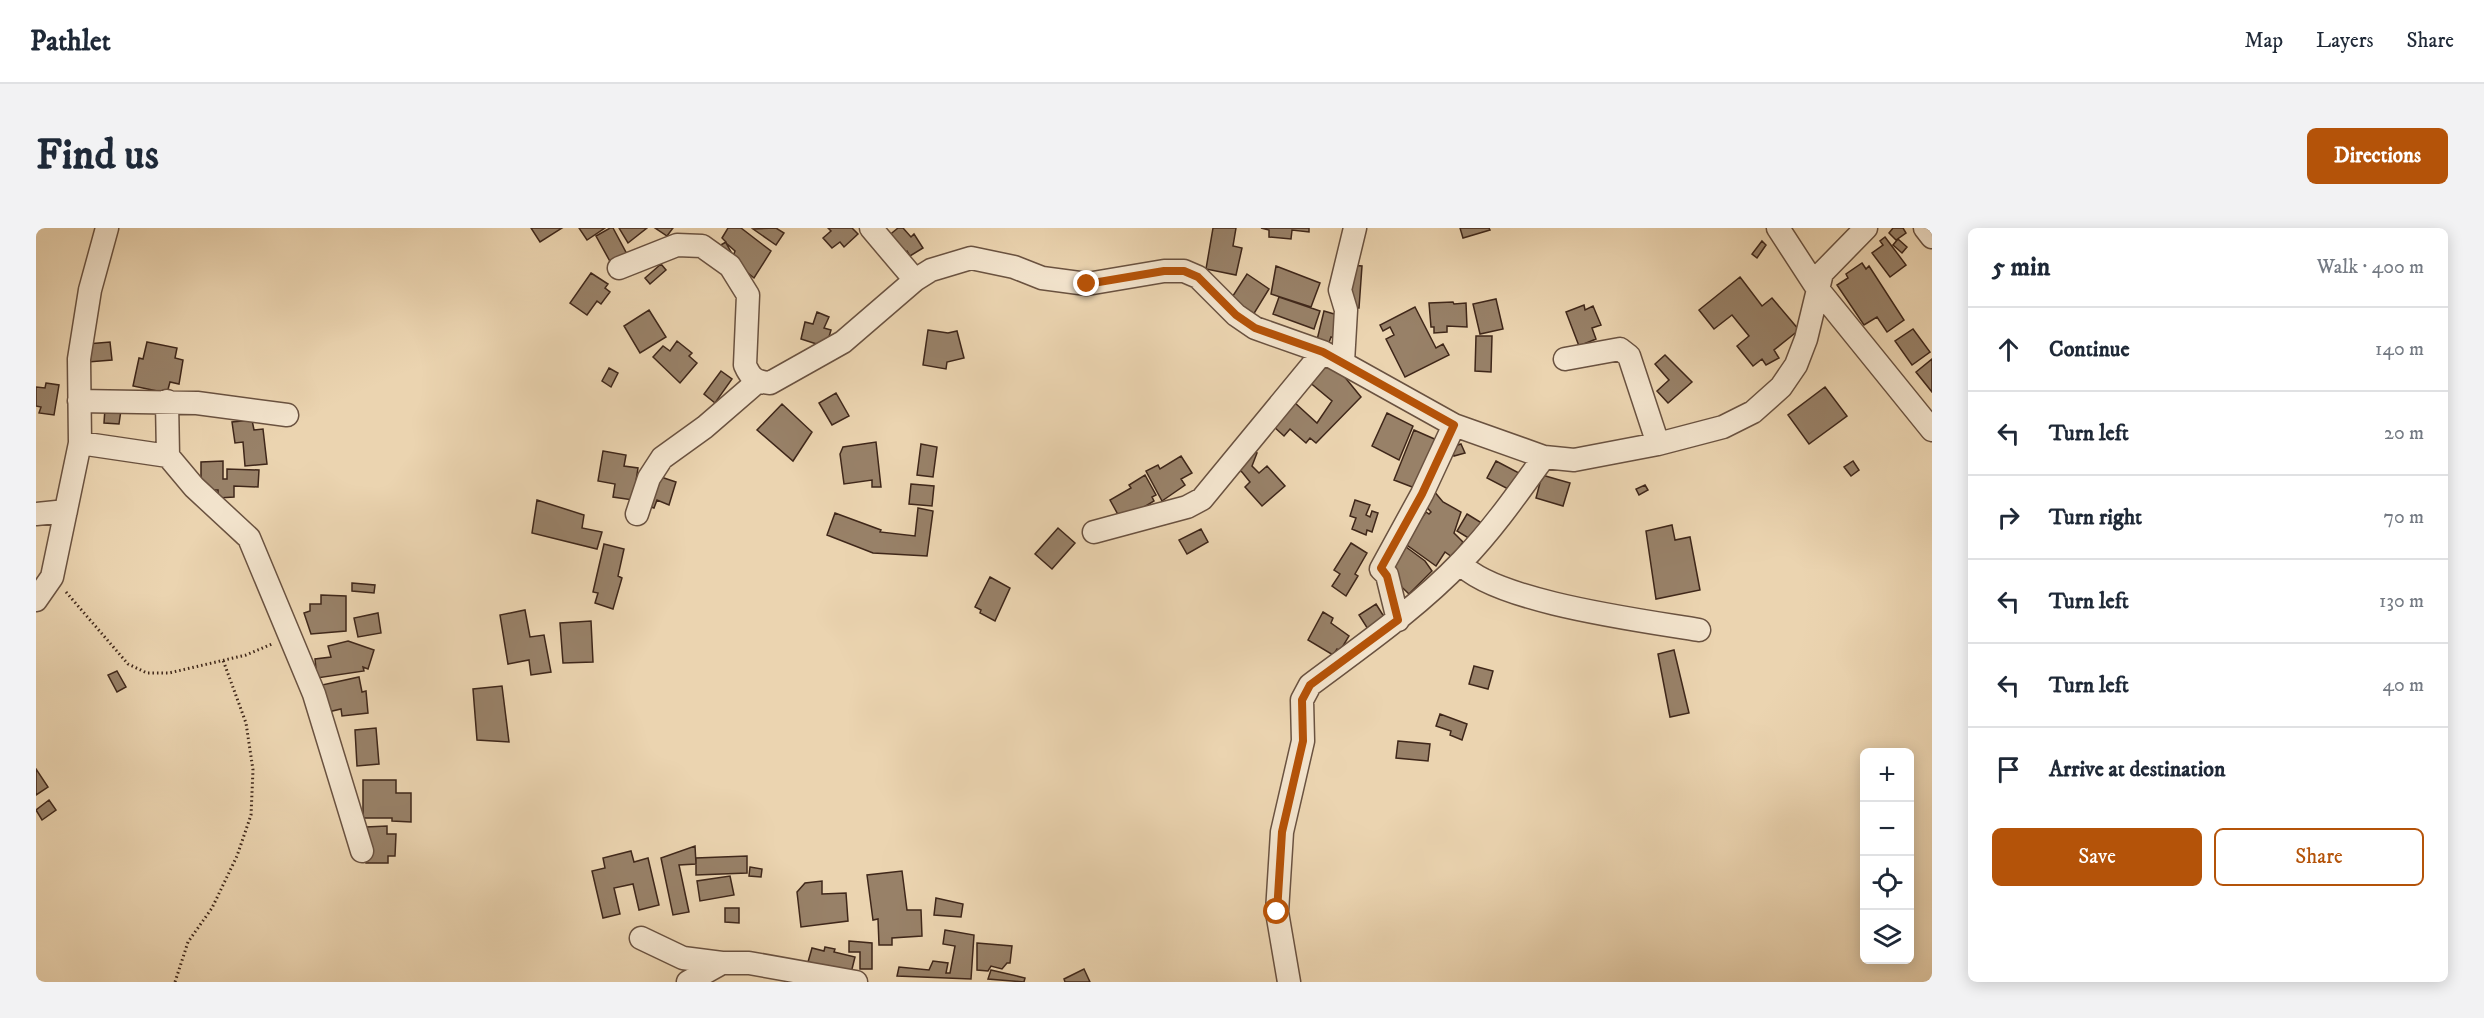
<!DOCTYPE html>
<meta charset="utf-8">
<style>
:root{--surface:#fff;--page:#f2f2f3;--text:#1f2937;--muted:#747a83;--line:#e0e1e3;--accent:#b45309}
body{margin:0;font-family:"IM FELL DW Pica",serif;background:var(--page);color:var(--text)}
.controls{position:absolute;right:18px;bottom:18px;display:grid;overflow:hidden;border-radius:9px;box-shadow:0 3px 15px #0003}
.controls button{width:54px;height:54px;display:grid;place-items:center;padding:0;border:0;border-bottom:2px solid var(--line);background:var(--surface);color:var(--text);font:30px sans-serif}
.stop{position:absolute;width:18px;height:18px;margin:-14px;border:4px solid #b45309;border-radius:50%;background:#fff}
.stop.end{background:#b45309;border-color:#fff;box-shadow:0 2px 6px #0008}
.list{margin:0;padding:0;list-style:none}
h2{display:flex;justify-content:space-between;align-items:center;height:78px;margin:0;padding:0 24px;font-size:26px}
h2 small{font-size:20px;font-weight:400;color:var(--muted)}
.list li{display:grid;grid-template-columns:39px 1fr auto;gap:18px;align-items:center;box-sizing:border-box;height:84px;padding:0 24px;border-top:2px solid var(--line)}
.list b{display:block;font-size:22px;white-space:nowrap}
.list em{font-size:20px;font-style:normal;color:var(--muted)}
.actions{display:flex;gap:12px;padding:18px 24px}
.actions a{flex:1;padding:14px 0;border:2px solid var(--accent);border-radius:9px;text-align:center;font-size:21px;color:var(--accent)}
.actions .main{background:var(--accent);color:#fff}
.icon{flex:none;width:33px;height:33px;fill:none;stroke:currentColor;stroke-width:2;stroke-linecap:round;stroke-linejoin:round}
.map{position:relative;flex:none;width:1896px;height:754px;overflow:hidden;border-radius:9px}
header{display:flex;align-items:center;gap:36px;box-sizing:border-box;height:84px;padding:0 30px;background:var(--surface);border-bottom:2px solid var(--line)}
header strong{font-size:28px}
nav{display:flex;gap:33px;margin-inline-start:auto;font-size:21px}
.intro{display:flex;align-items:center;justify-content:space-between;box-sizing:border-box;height:144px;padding:0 36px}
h1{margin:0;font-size:42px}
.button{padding:15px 27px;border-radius:9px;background:var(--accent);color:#fff;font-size:21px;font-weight:700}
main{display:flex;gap:36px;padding:0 36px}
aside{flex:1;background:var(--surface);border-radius:9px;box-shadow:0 3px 15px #0003}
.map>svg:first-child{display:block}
</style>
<header>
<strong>Pathlet</strong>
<nav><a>Map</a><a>Layers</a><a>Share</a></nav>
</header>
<div class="intro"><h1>Find us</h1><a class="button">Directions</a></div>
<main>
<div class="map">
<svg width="1896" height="754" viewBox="0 0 1896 754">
<rect width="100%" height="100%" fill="#ebd4b0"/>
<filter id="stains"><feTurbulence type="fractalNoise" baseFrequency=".00333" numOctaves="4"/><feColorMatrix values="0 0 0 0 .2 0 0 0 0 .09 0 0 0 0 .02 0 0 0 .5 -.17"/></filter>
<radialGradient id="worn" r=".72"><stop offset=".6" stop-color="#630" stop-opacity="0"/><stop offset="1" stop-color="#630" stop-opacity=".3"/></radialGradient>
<!-- building -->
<path fill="#988168" stroke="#3f271a" stroke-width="1.5" d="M495 0H526L504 14Z
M543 0H569L551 12Z
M574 0H577L592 28 576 37 560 8Z
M583 0H611L592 15Z
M619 0H637L631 8Z
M692 0H705L735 23 718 50 696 32 699 23 690 15 695 24 688 27 683 18 690 14 686 10Z
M740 0 748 5 740 17 717 1Z
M792 0H816L822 6 808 19 804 14 796 20 787 10 795 3Z
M862 0H867L875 9 878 6 887 20 874 28 871 23 866 27 851 9Z
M1177 0H1200L1197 18 1206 20 1200 47 1170 41Z
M1225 0H1273V4L1256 2 1255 11 1233 9V2Z
M1424 0H1453L1454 2 1427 10Z
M1857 0H1867L1870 5 1860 12 1853 5Z
M1849 9 1870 37 1854 49 1836 25 1847 17 1844 13Z
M1862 11 1871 19 1866 25 1857 17Z
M1726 13 1730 17 1721 30 1716 26Z
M1826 35 1830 41 1833 38 1868 92 1851 104 1841 89 1828 97 1801 57 1812 50 1810 46Z
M625 36 630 42 614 56 609 50Z
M1314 37 1326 38 1323 80H1312Z
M1240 38 1284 55 1275 79 1235 66Z
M555 45 572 56 569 60 574 64 565 76 561 73 551 87 534 75Z
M1211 46 1233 61 1214 92 1191 77Z
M1704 49 1726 78 1736 70 1763 102 1738 122 1743 130 1730 137 1726 131 1717 138 1701 118 1713 108 1696 87 1678 101 1663 82Z
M1243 69 1284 83 1278 101 1237 86Z
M1460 71 1467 101 1444 106 1437 76Z
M1417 74 1418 76 1430 75 1431 99 1411 98V104L1398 105V99H1395L1393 75Z
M1548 77 1549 82 1557 78 1565 97 1556 100 1560 111 1543 118 1530 84Z
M1379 79 1400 120 1407 116 1413 127 1369 149 1350 111 1358 107 1354 99 1347 103 1344 97Z
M613 82 630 109 604 125 588 98Z
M1288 83 1305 88 1298 110 1295 109 1291 120 1280 116Z
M781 84 793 89 788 100 795 102 790 119 765 111 769 94 777 96Z
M1877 101 1894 124 1876 137 1859 113Z
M892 102 912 105 921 103 928 130 911 134 910 141 887 137Z
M1440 108H1456L1455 144 1439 143Z
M641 113 656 125 653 128 661 135 644 155 617 129 627 118 634 123Z
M74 114 76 132 52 134 51 116Z
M111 114 141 120 139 130 147 132 143 156 134 154 131 165 97 158 103 130 107 131Z
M1629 127 1656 154 1632 175 1621 163 1633 152 1619 136Z
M1294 131 1325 169 1280 215 1274 210 1270 215 1254 201 1248 208 1237 198 1258 174 1281 195 1296 173 1272 153Z
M1896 131V164L1880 144Z
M573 140 582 145 575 159 566 153Z
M685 143 696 151 679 175 668 166Z
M10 155 23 157 18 187 3 185 5 179 0 178V159L9 160Z
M1789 159 1811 188 1773 216 1752 187Z
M800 165 813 188 796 197 783 175Z
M746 176 776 204 757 233 721 202Z
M69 180 85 182 83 196 68 195Z
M1351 185 1377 198 1363 232 1336 218Z
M216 192 218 202 227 201 231 236 209 238 207 214 199 215 196 194Z
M1378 202 1403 213 1384 262 1358 252Z
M840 214 845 259H836V252L808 256 804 226 807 219Z
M885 216 901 219 897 249 881 247Z
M1425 216 1429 225 1418 228 1415 219Z
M1209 220 1221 225 1216 238 1223 245 1231 238 1249 258 1226 278 1209 259 1214 254 1206 244 1201 241Z
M567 223 590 227 588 238 602 240 597 272 577 269 579 256 562 253Z
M1145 228 1156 245 1145 251 1149 257 1126 273 1110 243 1122 237 1124 241Z
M187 233V251H191V241L223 242 222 259 198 258V269L182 270V262H165V234Z
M1460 233 1483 245 1474 262 1451 250Z
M1817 233 1823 242 1815 248 1808 239Z
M619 247 640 254 633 277 621 272 618 280 609 277Z
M1109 247 1120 267 1116 269 1118 273 1108 279 1110 282 1085 292 1074 272 1095 260 1093 257Z
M1506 247 1534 255 1527 278 1500 270Z
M875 256 898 258 896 278 873 276Z
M1609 257 1612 262 1603 267 1600 261Z
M1397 262 1407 274 1425 284 1418 305 1427 314 1416 329 1409 324 1400 338 1368 315 1390 284 1393 286 1395 284 1385 273Z
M501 272 548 287 546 300 566 304 561 321 496 305Z
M1319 272 1334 277 1330 287 1334 289 1336 283 1342 285 1336 304 1331 302 1330 307 1316 301 1320 290 1314 288Z
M882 280 897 283 891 328 837 325 791 307 799 285 845 302 844 304 879 308Z
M1431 286 1449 297 1439 314 1421 303Z
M1636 297 1639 312 1654 309 1664 362 1620 371 1610 303Z
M1022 300 1039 315 1016 341 999 326Z
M1165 301 1172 314 1151 326 1143 312Z
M1315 315 1331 325 1319 346 1322 348 1310 368 1296 358 1304 346 1298 342Z
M568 316 588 321 582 348 586 350 577 381 559 375 562 365 557 364Z
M1366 316 1389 333 1396 343 1373 366 1347 341Z
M954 349 974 360 959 393 944 385 945 382 939 379Z
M316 355 339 357 338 365 316 363Z
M285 367 310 368V403L275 406 268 385 274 383V376H285Z
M1340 376 1352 395 1335 406 1323 387Z
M489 382 494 409 508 407 515 444 495 447 493 432 472 436 464 387Z
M1287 384 1297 390 1295 395 1313 408 1304 423 1301 421 1297 427 1272 412Z
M342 385 345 405 322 409 318 390Z
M555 393 557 434 527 435 524 395Z
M312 413 338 422 332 441 327 439 328 443 281 450 279 431 295 429 292 418Z
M1638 422 1653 485 1634 489 1622 426Z
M1438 438 1457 443 1452 461 1433 456Z
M81 443 90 459 81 464 72 447Z
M323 449 326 464 330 463 332 485 306 488 305 481 292 484 286 457Z
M466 458 473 514 441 512 437 461Z
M1404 486 1431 496 1426 512 1414 507 1415 503 1400 498Z
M340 500 343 536 321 538 319 502Z
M1362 513 1394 516 1392 533 1360 530Z
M0 541 12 559 0 567Z
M327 552H360V565H375V594L356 593V590H327Z
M13 572 20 582 6 592 0 582Z
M351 598V606H360L359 628H352V635H330V599Z
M659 618 660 636 643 637 653 684 637 687 625 630Z
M595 623 598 634 612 630 623 677 603 682 597 656 578 660 584 686 567 690 556 643 569 640 567 630Z
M711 628V645L660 647V630Z
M714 639 726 641 725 649 713 648Z
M866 643 871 682H885L886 708 856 710V717H843L842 691 837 692 831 647Z
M694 648 698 667 664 673 661 653Z
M786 653V666L810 665 812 693 765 699 761 664 769 655Z
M900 670 927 676 925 689 898 687Z
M689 680H703V695L689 694Z
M909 702 938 707 935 751 861 748 863 739 893 742 897 733 912 735 910 745H914L919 718 907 716Z
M813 713 836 715V741H824V724H813Z
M941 715 976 718 974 735H971L966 741 955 738 952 743 941 742Z
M789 719 799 721 798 724 819 729 815 745 772 734 776 720 788 723Z
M1048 741 1054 754H1029L1028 751Z
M955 742 989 750 988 754 952 751Z"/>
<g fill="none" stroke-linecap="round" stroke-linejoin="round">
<!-- minor casing -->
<g stroke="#6a5240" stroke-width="25">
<path id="minor" d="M835 0 879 52
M1742 0 1781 60 1896 202
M1889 0 1896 9
M583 40 641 17 666 18 694 38 712 67 709 137C715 151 720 154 734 155L807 114 879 52 895 42 935 30 978 39 1006 50 1051 56 1128 43H1148L1162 49 1200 87 1219 100 1287 124 1418 197 1508 229 1538 232 1622 216 1687 199 1717 184 1745 159 1760 137 1770 111 1786 45 1830 0
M1529 131 1584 121 1593 128 1622 216
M1307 134 1310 82 1304 62 1319 0
M43 173 161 175 251 187
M131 173 132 228
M44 215 132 228 158 259 213 310 278 466 326 623
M0 286 30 283
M601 286 613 250 626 230 669 199 721 154
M1058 304 1151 279 1166 271 1287 124
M1424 335C1458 374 1610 393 1663 402
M0 372 16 349 44 215 43 131 54 62 71 0
M1362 392 1351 347 1345 341 1386 266 1418 197
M605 710 647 730 686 735
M652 754 686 735H713L820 754
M1253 754 1241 684 1246 604 1267 513 1266 472 1274 457C1326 418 1381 380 1426 333 1457 301 1482 265 1508 229"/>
</g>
<!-- path -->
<path stroke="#3f271a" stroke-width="3" stroke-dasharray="1.5 3" stroke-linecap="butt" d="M30 364 92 436 111 445H133L210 427 236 416
M139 754 152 714 176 680 201 628 215 587 217 542 210 495 187 432"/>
<!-- minor -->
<use href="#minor" stroke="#f2e3cc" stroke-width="22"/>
</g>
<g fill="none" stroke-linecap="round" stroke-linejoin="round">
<!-- route -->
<path stroke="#b45309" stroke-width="8" d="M1051 56 1128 43H1148L1162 49 1200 87 1219 100 1287 124 1418 197 1386 266 1345 340 1351 348 1362 392 1274 457 1266 472 1267 513 1246 604 1241 684"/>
</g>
<rect width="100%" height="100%" filter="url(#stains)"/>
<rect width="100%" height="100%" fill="url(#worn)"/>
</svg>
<div class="controls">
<button>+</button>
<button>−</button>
<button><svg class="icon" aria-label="locate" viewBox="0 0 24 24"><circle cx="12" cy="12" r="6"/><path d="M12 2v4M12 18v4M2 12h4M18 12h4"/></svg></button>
<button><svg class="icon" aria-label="layers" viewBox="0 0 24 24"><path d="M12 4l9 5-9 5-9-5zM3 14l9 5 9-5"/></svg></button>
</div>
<div class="stop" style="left:1241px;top:684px"></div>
<div class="stop end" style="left:1051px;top:56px"></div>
</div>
<aside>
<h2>5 min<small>Walk · 400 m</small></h2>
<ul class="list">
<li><svg class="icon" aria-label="ahead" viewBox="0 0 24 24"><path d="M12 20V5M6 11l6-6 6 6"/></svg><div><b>Continue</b></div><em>140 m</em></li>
<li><svg class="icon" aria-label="left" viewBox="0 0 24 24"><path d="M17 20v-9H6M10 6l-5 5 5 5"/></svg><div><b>Turn left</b></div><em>20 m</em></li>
<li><svg class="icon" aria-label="right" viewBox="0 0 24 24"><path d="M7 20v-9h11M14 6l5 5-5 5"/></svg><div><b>Turn right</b></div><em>70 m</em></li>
<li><svg class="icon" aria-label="left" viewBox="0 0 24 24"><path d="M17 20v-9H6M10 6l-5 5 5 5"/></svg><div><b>Turn left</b></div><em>130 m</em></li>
<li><svg class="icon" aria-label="left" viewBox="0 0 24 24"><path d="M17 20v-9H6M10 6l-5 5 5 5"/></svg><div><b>Turn left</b></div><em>40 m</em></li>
<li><svg class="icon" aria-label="arrive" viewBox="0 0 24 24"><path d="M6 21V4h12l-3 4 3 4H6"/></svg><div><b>Arrive at destination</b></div></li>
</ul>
<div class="actions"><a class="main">Save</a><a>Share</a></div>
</aside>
</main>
